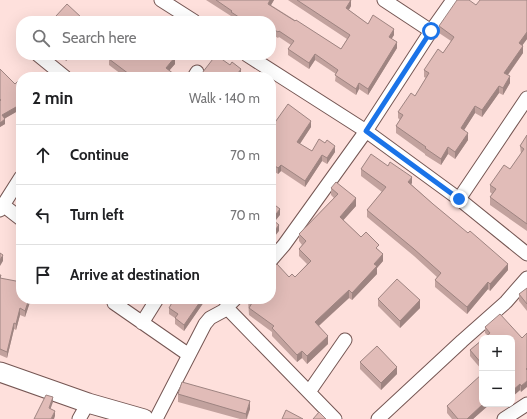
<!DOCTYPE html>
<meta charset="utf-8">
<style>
:root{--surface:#fff;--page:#f6f6f6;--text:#202124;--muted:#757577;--line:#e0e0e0}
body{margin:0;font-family:Cabin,sans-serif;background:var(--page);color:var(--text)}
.controls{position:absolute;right:12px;bottom:12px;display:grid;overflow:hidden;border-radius:8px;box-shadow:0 4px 16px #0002}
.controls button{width:36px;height:36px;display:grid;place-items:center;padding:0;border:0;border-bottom:1px solid var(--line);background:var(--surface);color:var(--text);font:20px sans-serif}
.stop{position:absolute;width:12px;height:12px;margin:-9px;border:3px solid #1a73e8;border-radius:50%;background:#fff}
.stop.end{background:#1a73e8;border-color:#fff;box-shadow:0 1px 4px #0008}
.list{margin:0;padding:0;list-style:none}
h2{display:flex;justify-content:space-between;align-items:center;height:52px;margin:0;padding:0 16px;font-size:17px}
h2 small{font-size:13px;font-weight:400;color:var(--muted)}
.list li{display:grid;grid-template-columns:26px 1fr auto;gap:12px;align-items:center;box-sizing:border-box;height:60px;padding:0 16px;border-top:1px solid var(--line)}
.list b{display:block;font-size:15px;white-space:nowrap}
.list em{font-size:13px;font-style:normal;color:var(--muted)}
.icon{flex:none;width:22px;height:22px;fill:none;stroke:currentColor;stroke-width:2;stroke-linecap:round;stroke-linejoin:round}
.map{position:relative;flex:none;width:527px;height:419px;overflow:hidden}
.search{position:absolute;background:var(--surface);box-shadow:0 4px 16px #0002;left:16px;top:16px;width:260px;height:44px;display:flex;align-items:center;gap:10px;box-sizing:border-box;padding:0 14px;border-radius:16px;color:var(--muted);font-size:15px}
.panel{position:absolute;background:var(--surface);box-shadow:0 4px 16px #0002;left:16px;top:72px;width:260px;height:232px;border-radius:16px}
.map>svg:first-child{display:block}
</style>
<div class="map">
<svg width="527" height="419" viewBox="0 0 527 419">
<rect width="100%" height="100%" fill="#fee0dc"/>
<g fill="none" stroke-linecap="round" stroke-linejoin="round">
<!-- street casing -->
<g stroke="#755653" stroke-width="15">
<path id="street" d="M161 0 194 21
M384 0 431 31
M38 55 65 77
M247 55 366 131 459 199 527 254
M194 77 197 72
M459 199 527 98
M3 205 21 219
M0 210 21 177
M271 260 284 245 366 131 431 31 453 0
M114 303 189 355
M227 308 335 419
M142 323 157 299
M309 392 345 340
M79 419 88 403
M156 419 205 324 210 318 223 311 235 299
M378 419 462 341 506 302 527 278
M504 419 527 404"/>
</g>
<!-- secondary casing -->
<g stroke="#755653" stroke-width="21">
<path id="secondary" d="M0 372 88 403 144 419"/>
</g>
<!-- street -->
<use href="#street" stroke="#fff" stroke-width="13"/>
<!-- secondary -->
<use href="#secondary" stroke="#fff" stroke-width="19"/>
</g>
<!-- wall -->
<path fill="#c2a29e" d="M206 0H274L271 5 341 49 347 39 288 0H351V6L349 10 368 24 394 35 391 39 397 48 368 95 359 89 356 95 335 81 336 74 315 60 309 69 288 55V49L291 45 279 37 278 38 271 34V21H235L231 18V16Z
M527 0V39L522 45 523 53 508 75 510 83 503 95 499 93 482 117 475 113 464 130 468 140 455 159 448 154 441 165 425 155V154L396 133V126L400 120 398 118V112L415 96 426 78 424 77V70L443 53 451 41 439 33V26L476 5Z
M56 16 82 21H56Z
M60 55H72L66 61Z
M109 59H141L175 64 169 71 174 77H125L109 65Z
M0 69 15 84H21V117L16 112 4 119 5 124 0 127Z
M311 127 300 144 312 151 335 152 327 164 322 161 305 187 281 171 278 174 275 172 271 128Z
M527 135V231L490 205V197L492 194 490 192V185L510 169 521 154 520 146Z
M361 169 412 183 411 184 433 204 508 270 490 291 488 289 467 314 435 287V280L437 277 414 256 367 217V210L382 192 361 176Z
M331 188 356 206 343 220 361 237 379 250 383 261 377 268V274L352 300 349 298 319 326 328 344 307 364 302 358 297 362 272 336V332L249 315 248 300 289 277H295L307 264 299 256V249L302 245 299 241V234L334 198 331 195Z
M21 194V209L16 205V200Z
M0 275 1 278 21 299H30V302L25 317 20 315 16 330 14 329 7 358 0 355Z
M527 288V311L519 301V294Z
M206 299 184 331 175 324V318L169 314V308Z
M378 299 420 308 400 328 378 306Z
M485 327 522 338 521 392 520 390 512 397V338L487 335 485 333Z
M482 340V370L470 356V350Z
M360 362 397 374 381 390 360 369Z
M178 394 250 409 247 419H240L178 402Z
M490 404 473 419H452L447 413V406Z"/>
<!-- shaded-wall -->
<path fill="#9e8481" d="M270 0H274L268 10V4Z
M351 0V6L346 14V8Z
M394 29V35L389 43V37Z
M527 32V39L519 50V43Z
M397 42V48L368 95V89Z
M523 46V53L504 80V73Z
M315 54V60L309 69V63Z
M67 55H72L66 61V56Z
M175 57V64L166 74V68Z
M241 69V76L240 77H235Z
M510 76V83L503 95V88Z
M359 83V89L356 95V89Z
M499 86V93L482 117V110Z
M475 106V113L461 135V128Z
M16 107V112L2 120V115Z
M5 119V124L0 127V123Z
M311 121V127L297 148V142Z
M468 133V140L455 159V152Z
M335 146V152L327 164V158Z
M448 147V154L441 165V159Z
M322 155V161L305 187V181Z
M281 165V171L278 174V168Z
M275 166V172L271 177V171Z
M412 177V183L408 188V182Z
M356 198V206L340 224V217Z
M280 209V215L272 225V219Z
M279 225V231L271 241V235Z
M383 254V261L377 268V274L352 300V293L374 264Z
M3 255V261L0 266V260Z
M508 264V270L490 291V284Z
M488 282V289L467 314V307Z
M349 290V298L315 329V322Z
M29 299H30V302L25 317V311Z
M202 299H206L184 331V325Z
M420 300V308L400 328V321Z
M20 308V315L16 330V324Z
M14 323V329L7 358V352Z
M328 336V344L307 364V356Z
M302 351V358L297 362V355Z
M397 367V374L381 390V383Z
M527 381V387L521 392V386Z
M520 384V390L512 397V391Z
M53 397V402L49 413V408Z
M250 401V409L246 419V414Z
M483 404H490L473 419H467Z
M55 411V416L54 419H51Z"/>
<!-- building -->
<path fill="#e1bcb8" stroke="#9e8481" d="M216 0H270L268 4 295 21 296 20 341 49 350 35 297 0H351L346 8 368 24 373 15 394 29 389 37 397 42 368 89 359 83 356 89 335 75 338 70 315 54 309 63 288 49 294 41 279 31 278 32 271 28V21H245L231 12 232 11Z
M457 0H469L476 5 480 0H527V32L519 43 523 46 504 73 510 76 503 88 499 86 482 110 475 106 461 128 468 133 455 152 448 147 441 159 425 148 426 147 396 126 403 115 398 112 411 93 415 96 429 73 424 70 438 49 443 53 454 37 439 26Z
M67 4 82 18 80 21H61L56 16Z
M112 55H135L141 59 144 55H172L175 57 166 68 174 74 171 77H133L109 59Z
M216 55 230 65 232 62 241 69 235 77H199Z
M0 69 15 84 18 81 21 84V112L16 107 2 115 5 119 0 123V101L1 100 0 99Z
M288 104 311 121 297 142 312 151 319 139 325 143 327 140 335 146 327 158 322 155 305 181 281 165 278 168 275 166 271 171V128Z
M527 135V224L490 197 496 189 490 185 504 165 510 169 524 149 520 146Z
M371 154 388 166 390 162 412 177 408 182 433 204 468 233 470 231 508 264 490 284 488 282 467 307 435 280 441 273 414 249 367 210 386 187 361 169Z
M336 182 356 198 340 217 361 237 366 232 379 245 376 248 383 254 374 264 377 266 352 293 349 290 315 322 328 336 307 356 302 351 297 355 272 328 274 326 249 308 252 303 248 300 249 299H271V270L277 264 289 277 292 274 295 277 311 261 299 249 306 241 299 234 338 194 331 188Z
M21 194V204L16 200Z
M271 202 280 209 272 219 279 225 271 235Z
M0 253 3 255 0 260Z
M0 275H1L0 278 21 282V299H29L25 311 20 308 16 324 14 323 7 352 0 349Z
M397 279 420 300 400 321 378 299Z
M527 288V304L519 294Z
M174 299H202L184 325 175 318 178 314 169 308Z
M500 314 522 338 527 333V368L526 369 527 370V381L521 386 520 384 512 391V338H484L490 333 485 327Z
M482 340V364L470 350Z
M377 346 397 367 381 383 360 362Z
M482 374V404H483L467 419H458L447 406Z
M182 382 250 401 246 414 178 394Z
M46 395 53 397 49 408 55 411 51 419H34Z
M286 410 303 419H282Z
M319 412 326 419H313Z"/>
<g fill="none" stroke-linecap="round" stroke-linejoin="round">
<!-- route -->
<path stroke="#1a73e8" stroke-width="5" d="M431 31 366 131 459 199"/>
</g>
</svg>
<div class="controls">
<button>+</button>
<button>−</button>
</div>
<div class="stop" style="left:431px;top:31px"></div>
<div class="stop end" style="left:459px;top:199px"></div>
<div class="search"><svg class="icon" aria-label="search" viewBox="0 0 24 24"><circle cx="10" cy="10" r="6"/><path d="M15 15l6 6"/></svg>Search here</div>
<section class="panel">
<h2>2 min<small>Walk · 140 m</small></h2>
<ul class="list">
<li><svg class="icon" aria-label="ahead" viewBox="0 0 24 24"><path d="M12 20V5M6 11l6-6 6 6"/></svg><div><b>Continue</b></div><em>70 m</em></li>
<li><svg class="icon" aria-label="left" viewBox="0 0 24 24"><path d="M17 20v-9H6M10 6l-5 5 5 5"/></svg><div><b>Turn left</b></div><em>70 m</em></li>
<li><svg class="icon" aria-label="arrive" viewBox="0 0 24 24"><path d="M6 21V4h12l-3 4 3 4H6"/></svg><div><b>Arrive at destination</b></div></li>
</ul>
</section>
</div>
